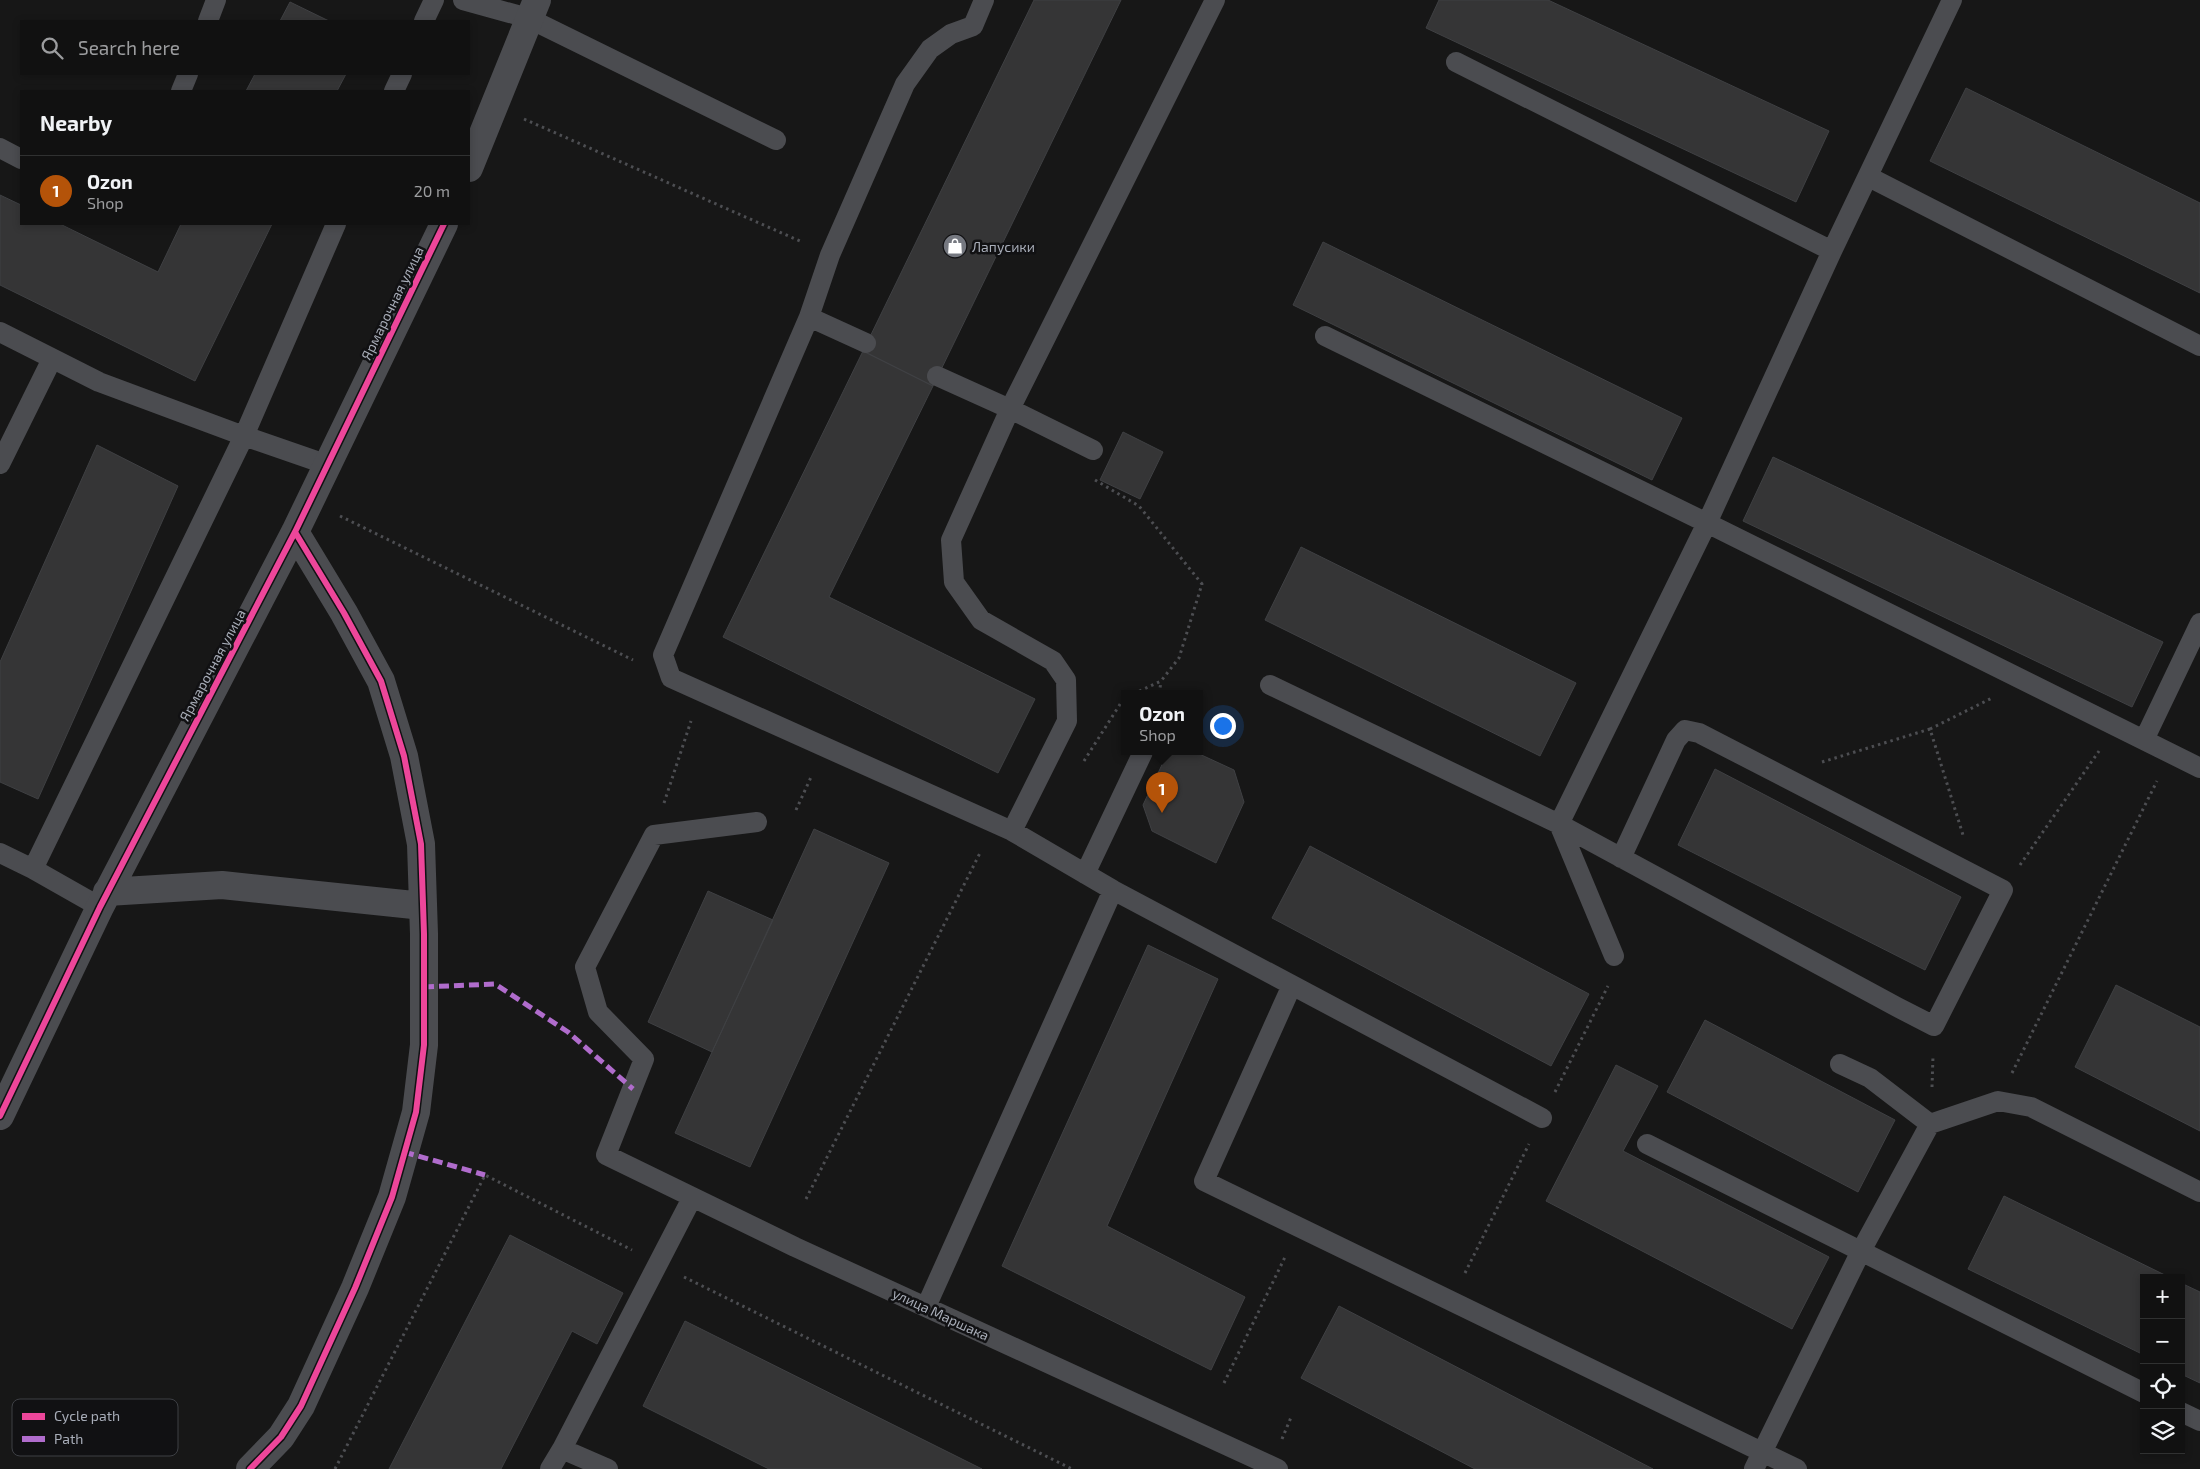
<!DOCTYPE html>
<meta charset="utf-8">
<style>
:root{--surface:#111;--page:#1a1a1a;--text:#f1f3f6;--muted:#9c9d9f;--line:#303131;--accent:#b45309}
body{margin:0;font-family:"Exo 2",sans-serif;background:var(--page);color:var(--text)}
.controls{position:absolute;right:15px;bottom:15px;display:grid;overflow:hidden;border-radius:0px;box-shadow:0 2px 8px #0003}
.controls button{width:45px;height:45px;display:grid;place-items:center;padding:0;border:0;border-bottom:1px solid var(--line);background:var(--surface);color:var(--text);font:25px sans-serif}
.you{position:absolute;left:1222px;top:725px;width:18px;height:18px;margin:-12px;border:4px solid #fff;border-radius:50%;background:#1a73e8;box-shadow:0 0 0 8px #1a73e833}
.badge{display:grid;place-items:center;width:32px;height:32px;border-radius:50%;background:var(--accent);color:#fff;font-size:16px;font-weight:700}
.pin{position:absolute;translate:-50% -41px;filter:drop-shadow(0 1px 2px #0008)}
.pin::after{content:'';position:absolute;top:26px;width:18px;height:15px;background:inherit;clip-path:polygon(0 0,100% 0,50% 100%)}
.popup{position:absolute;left:1121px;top:690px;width:82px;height:65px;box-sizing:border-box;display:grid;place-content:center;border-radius:0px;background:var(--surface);filter:drop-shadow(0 1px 4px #0005);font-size:16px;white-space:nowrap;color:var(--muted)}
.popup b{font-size:19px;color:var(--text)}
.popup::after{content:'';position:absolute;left:50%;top:100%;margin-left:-10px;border:10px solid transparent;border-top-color:var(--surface)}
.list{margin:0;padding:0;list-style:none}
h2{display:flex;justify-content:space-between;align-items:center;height:65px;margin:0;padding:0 20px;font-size:21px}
h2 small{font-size:16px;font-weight:400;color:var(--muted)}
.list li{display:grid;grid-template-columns:32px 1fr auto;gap:15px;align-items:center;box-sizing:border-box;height:70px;padding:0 20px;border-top:1px solid var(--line)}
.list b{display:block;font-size:19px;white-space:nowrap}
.list p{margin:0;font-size:16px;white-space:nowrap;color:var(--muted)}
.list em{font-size:16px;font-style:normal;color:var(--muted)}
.icon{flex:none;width:28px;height:28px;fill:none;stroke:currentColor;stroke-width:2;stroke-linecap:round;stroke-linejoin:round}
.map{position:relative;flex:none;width:2200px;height:1469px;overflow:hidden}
.search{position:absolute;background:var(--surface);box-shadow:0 2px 8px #0003;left:20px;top:20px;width:450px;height:55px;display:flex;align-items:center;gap:12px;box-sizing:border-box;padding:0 18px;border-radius:0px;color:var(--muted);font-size:19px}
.panel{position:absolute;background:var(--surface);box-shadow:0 2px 8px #0003;left:20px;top:90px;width:450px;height:135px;border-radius:0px}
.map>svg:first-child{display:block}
</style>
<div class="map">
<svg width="2200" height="1469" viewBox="0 0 2200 1469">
<rect width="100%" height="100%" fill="#171717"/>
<!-- building -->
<path fill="#353536" stroke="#3f4043" d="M1034 0H1121L933 386 863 351Z
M1439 0H1548L1829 131 1796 202 1426 28Z
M290 2 329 21H280Z
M255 74H346L337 91H246Z
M1966 88 2200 203V293L1930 161Z
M0 195 21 205V224H60L158 272 181 224H272L195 381 0 285Z
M1323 242 1682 418 1652 480 1293 305Z
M863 351 933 386 829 597 1035 699 998 773 723 637Z
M1123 432 1163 452 1140 499 1100 480Z
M97 445 178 486 38 799 0 782V662Z
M1773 457 2163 642 2132 707 1743 521Z
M1301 547 1576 683 1540 756 1265 620Z
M1168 752H1195L1234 770 1244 802 1216 863 1152 831 1143 805Z
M1715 769 1961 897 1925 970 1678 845Z
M814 829 889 863 750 1167 675 1133Z
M1310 846 1589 994 1551 1066 1272 918Z
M708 891 773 920 712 1052 648 1022Z
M1148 945 1218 979 1107 1226 1245 1297 1211 1370 1002 1266Z
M2116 985 2200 1027V1131L2075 1067Z
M1705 1020 1895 1120 1858 1192 1667 1092Z
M1616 1065 1658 1086 1623 1151 1829 1257 1792 1329 1546 1201Z
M2004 1196 2171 1278H2144V1355L1968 1269Z
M510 1235 623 1293 597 1344 572 1331 501 1469H389Z
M2181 1283 2200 1292V1383L2181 1374Z
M1339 1306 1653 1469H1475L1301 1378Z
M685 1321 982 1469H769L643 1406Z"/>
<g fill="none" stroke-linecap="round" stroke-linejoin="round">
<!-- path -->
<path stroke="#4d4e52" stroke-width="3" stroke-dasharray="2.5 4" stroke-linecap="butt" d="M524 119 802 242
M1095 480 1139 506 1202 584 1179 658 1161 681 1133 694
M340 516 633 660
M1159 694 1161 682
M1930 729 1992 698
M1084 761 1124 698
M1822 762 1930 729 1963 835
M664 803 691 721
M796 810 812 775
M2020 865 2099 751
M2012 1073 2157 781
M1932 1087 1933 1056
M1555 1092 1608 986
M806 1199 981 851
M1465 1273 1529 1144
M684 1277 1072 1469
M1224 1383 1286 1255
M1282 1439 1292 1415
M335 1469 485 1175 632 1250"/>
<!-- lane -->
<path stroke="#4b4c50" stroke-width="20" d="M463 0 528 18 776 140
M984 0 973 26 951 34 930 49 905 84 830 255 809 317 663 655 671 678 1012 831 1113 890 1542 1118
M208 21 216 0
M424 21 434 0
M1456 62 1832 251
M181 91 188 74
M394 91 402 74
M0 148 21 159
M1869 177 2200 346
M809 317 866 343
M0 332 99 382 244 436 328 465
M1325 336 1707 523 2200 768
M937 376 1010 409 1093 450
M0 464 52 359
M1270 685 1559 824 1897 1007 1934 1026 2003 890 1699 733 1685 730 1676 740 1621 858
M2144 740 2200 623
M757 822 654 835 585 967 598 1012 644 1059 606 1155 795 1247 1278 1469
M1012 831 1067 721 1066 680 1053 661 981 620 954 582 951 540 1010 409 1215 0
M0 853 33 869 100 907
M33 869 244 436 336 224
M1085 874 1143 752
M1614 956 1559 824 1707 523 1832 251 1952 0
M1292 985 1204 1181 1797 1469
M1840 1064 1870 1078 1930 1124
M1647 1144 2144 1393
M926 1307 1113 890
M2181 1412 2200 1421
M550 1469 562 1449
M608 1469 562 1449 692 1198
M1754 1469 1861 1251 1930 1124 1998 1101 2031 1107 2200 1192"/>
<!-- street -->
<path stroke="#4b4c50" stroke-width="28" d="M469 168 537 0
M107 892 222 885 423 906
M0 1116 100 907 295 532 444 224
M250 1469 281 1437 301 1406 355 1288 392 1197 416 1112 424 1045V934L421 844 404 756 381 681 344 613 295 532"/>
<!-- quiet -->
<path stroke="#b06ccc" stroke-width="5" stroke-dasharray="10 5" stroke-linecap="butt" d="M424 987 495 984 568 1032 633 1089
M404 1152 485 1175"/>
<!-- cycleway casing -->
<g stroke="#111113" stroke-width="9">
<path id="cycleway" d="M0 1116 100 907 295 532 444 224
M250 1469 281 1437 301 1406 355 1288 392 1197 416 1112 424 1045V934L421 844 404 756 381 681 344 613 295 532"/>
</g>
<!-- cycleway -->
<use href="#cycleway" stroke="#ed469a" stroke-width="6"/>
</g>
<!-- icons -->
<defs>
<g id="shop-disc" transform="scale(1.25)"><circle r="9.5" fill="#757880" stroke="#111113"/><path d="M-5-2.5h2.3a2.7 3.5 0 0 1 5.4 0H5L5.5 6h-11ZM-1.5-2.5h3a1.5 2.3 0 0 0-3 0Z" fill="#fff"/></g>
</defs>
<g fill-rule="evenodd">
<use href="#shop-disc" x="955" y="246"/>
</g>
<g text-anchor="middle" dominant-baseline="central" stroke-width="5" stroke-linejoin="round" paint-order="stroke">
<!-- poi labels -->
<g font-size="14" fill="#a8adb8" stroke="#111113" text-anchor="start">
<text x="972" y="246">Лапусики</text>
</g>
<!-- street labels -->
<g font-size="14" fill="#a8adb8" stroke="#111113">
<text transform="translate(392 303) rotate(-64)">Ярмарочная улица</text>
<text transform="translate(212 665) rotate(-62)">Ярмарочная улица</text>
<text transform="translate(941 1314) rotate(25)">улица Маршака</text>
</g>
</g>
<!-- legend -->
<rect x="12" y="1399" width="166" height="57" rx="8" fill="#111113" stroke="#3e4045" stroke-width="1"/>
<rect x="22" y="1413" width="23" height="7" fill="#ed469a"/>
<rect x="22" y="1436" width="23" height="6" fill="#b06ccc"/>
<g font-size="14" fill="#a8adb8">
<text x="54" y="1421">Cycle path</text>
<text x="54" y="1444">Path</text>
</g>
</svg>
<div class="controls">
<button>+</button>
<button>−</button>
<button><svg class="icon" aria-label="locate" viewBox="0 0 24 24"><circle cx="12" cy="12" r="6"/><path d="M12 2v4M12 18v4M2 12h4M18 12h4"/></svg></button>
<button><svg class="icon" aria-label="layers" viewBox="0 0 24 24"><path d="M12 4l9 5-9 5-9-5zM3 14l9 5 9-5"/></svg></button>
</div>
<div class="you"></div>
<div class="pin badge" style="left:1162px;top:813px">1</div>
<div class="popup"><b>Ozon</b>Shop</div>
<div class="search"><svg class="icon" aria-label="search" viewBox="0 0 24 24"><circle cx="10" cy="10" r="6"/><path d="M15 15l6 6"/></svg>Search here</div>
<section class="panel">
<h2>Nearby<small></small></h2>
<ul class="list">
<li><span class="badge">1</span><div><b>Ozon</b><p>Shop</p></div><em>20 m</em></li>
</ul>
</section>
</div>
